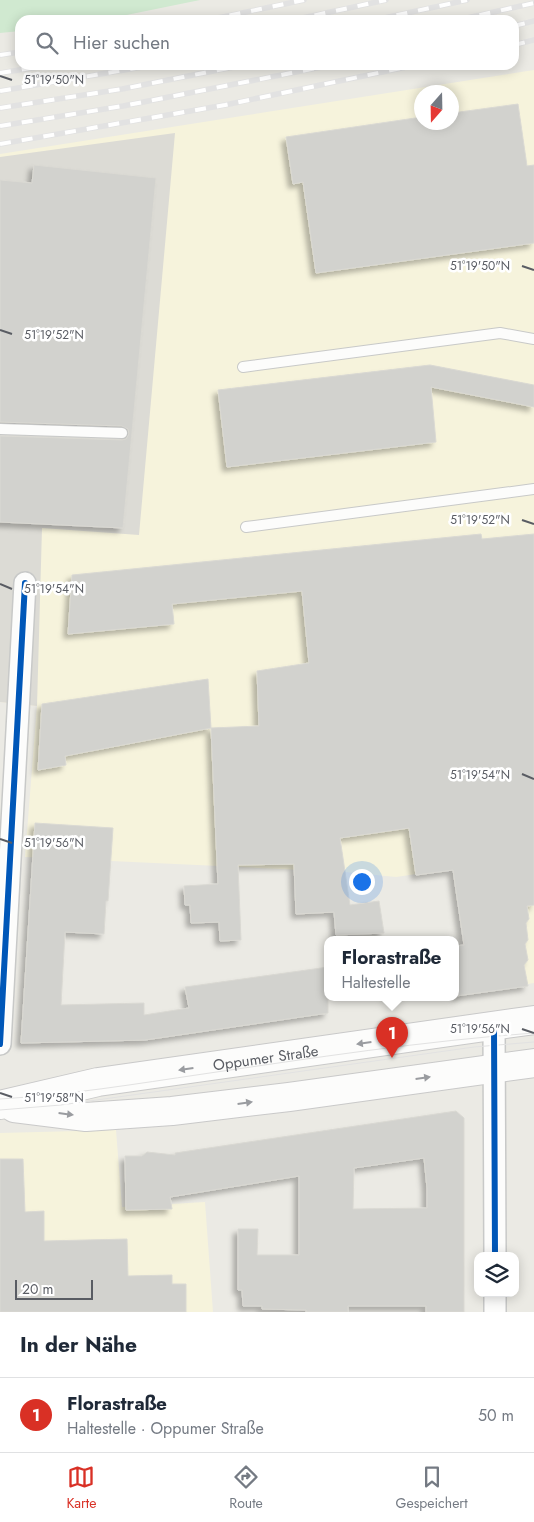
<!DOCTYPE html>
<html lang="de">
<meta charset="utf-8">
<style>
:root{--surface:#fff;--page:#f2f2f3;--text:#1f2937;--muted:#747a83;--line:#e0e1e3;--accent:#d93025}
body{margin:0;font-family:Jost,sans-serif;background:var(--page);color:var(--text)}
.controls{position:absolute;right:15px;bottom:15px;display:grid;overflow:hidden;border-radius:10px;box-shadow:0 2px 12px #0003}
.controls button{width:45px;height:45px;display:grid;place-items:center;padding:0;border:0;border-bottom:1px solid var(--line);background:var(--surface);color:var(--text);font:25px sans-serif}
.compass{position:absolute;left:414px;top:85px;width:45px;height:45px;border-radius:50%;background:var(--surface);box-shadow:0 2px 12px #0003;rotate:200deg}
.scale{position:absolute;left:15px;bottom:12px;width:78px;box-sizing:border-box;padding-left:5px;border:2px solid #595c63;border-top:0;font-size:14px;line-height:18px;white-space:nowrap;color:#595c63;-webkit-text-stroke:4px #fff;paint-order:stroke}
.you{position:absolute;left:361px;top:881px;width:18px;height:18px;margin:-12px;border:4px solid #fff;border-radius:50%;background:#1a73e8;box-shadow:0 0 0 8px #1a73e833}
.badge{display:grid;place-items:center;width:32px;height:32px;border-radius:50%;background:var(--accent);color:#fff;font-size:16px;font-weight:700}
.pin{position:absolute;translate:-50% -41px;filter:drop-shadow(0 1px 2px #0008)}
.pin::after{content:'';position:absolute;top:26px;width:18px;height:15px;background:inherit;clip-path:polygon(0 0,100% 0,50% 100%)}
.popup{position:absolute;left:324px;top:936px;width:135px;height:65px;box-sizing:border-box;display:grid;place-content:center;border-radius:10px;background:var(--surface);filter:drop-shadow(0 1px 4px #0005);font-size:16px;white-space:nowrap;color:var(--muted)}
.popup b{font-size:19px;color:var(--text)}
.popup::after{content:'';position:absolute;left:50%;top:100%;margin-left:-10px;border:10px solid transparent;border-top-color:var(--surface)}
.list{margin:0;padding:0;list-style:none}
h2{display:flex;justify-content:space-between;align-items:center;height:65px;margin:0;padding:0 20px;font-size:21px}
h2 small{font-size:16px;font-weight:400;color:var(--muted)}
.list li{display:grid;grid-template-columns:32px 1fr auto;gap:15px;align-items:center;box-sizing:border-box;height:75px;padding:0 20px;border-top:1px solid var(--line)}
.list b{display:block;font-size:19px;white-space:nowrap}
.list p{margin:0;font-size:16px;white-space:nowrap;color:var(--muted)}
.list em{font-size:16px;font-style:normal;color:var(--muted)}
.icon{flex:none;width:28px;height:28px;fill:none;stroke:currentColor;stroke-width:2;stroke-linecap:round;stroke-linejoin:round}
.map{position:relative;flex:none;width:534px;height:1312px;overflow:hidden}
.search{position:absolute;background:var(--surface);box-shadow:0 2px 12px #0003;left:15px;right:15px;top:15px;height:55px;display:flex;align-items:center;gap:12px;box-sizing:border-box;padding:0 18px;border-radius:15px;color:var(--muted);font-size:19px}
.sheet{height:140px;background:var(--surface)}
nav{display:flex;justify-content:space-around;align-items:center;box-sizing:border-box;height:70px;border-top:1px solid var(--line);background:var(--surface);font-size:14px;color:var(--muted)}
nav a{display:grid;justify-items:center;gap:2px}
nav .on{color:var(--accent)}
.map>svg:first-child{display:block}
</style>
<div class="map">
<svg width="534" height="1312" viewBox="0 0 534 1312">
<defs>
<filter id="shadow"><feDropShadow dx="-4.5" dy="4.5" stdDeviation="2.5" flood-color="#0004"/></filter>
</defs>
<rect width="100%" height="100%" fill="#ebeae4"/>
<!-- commercial -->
<path fill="#f6f3dc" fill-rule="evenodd" d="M534 70V983L503 988 484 864 396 877 345 872 25 857 37 706 0 702V154ZM422 92H452V122H422Z
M116 1130 122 1207 205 1202 213 1312H0V1133Z"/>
<!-- industrial -->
<path fill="#dcdbd5" d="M175 133 139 535 42 528 37 706 0 702V157Z"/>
<!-- green -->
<path fill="#d0e9d0" d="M0 0H200L102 20H20V31L0 33Z"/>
<!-- building -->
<path fill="#d2d2ce" stroke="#dad9d3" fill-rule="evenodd" filter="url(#shadow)" d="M518 104 527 166 534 165V243L316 273 303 182 293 184 286 137 422 117V122H452V113Z
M34 165 156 178 123 528 0 522V436L122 440 126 439 129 434 128 429 122 426 0 422V180L32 183Z
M430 365 534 385V407L431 387 436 442 227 467 218 390Z
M481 534 482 539 534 534V905L527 906 529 919 526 923 528 940 525 944 528 960 524 965 528 986 456 996V946L464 945 453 870 416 875 409 828 340 838 350 905 379 901 384 933 336 935 334 912 296 914 294 864 238 865 241 940 220 941 219 922 191 923 190 905H185L184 886 218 884 211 728 259 726 257 671 309 663 302 591 172 604 174 624 68 634 72 575Z
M208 679 211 728 65 756 66 765 38 770 42 704Z
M35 823 113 828 108 901H106L104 934 65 932 61 1005 144 1003V1015L189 1008 185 987 328 967V1013L145 1040 21 1043Z
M456 1111 464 1118V1312H426V1306H348V1312H306V1310L262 1309V1306H243L242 1290H238V1229H258L257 1255H299V1176L170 1197 172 1209 126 1210 125 1156H142L147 1152 175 1155V1153ZM424 1158 427 1188V1208L353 1209 354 1168Z
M0 1159H23L25 1212 44 1211V1241L127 1239 128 1276 172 1275V1284H186V1312H0Z"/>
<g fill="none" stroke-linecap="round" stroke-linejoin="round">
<!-- service casing -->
<g stroke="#c8c9c8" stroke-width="12">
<path id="service" d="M243 367 500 333 534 339
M0 429 122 433
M246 527 534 489"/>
</g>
<!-- minor casing -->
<g stroke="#c8c9c8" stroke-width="24">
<path id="minor" d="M494 1025 495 1256
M0 1044 25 583
M495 1293V1312"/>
</g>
<!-- secondary casing -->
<g stroke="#c9c9c9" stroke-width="30">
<g id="secondary">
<path id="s1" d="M0 1105 98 1082 534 1020"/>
<path d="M14 1108 86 1117 172 1111 289 1097 534 1063"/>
</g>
</g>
<!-- service -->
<use href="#service" stroke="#fcfcfb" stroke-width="10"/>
<!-- minor -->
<use href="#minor" stroke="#fcfcfb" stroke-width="21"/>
<!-- secondary -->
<use href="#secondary" stroke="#fcfcfb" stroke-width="28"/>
<!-- tram -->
<path stroke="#e2e2e2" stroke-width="1" d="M0 1099C69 1095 135 1084 203 1074 313 1058 423 1041 534 1033
M0 1110 61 1105 474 1047 534 1042"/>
<!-- rail casing -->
<g stroke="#e2e2e2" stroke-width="5.5">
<path id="rail" d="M208 20 304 0
M293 20 386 0
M375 20 467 0
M458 20 534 3
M514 26 534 21
M514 45 534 40
M0 55 20 52
M0 73 50 65
M0 91 154 65
M0 108 122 89 244 65
M0 126 123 106 332 65
M0 144 225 105 416 65"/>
</g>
<!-- rail -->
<use href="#rail" stroke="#fff" stroke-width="4" stroke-dasharray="11" stroke-linecap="butt"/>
<!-- cycleway casing -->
<g stroke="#fff" stroke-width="9">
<path id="cycleway" d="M494 1025 495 1256
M0 1044 25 583"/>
</g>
<!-- cycleway -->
<use href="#cycleway" stroke="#0057b8" stroke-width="6"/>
</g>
<!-- one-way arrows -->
<defs><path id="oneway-solid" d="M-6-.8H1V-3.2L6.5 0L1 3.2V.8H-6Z" transform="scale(1.25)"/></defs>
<g fill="#9a9ca0">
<use href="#oneway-solid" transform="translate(364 1043) rotate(172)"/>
<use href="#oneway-solid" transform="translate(186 1069) rotate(172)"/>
<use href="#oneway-solid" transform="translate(423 1078) rotate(-8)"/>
<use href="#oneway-solid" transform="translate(245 1103) rotate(-8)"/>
<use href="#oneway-solid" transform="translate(66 1114) rotate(7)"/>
</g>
<!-- ticks -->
<path fill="none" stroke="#595c63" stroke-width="2" d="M0 76 12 80M522 266 534 270M0 330 12 334M522 520 534 524M0 584 12 589M522 774 534 779M0 839 12 843M522 1029 534 1033M0 1093 12 1097"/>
<g text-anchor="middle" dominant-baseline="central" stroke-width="5" stroke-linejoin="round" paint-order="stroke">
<!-- street labels -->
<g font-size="15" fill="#595c63" stroke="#fff">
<text stroke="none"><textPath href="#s1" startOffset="270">Oppumer Straße</textPath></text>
</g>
</g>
<g font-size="12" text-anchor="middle" fill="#595c63" stroke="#fff" stroke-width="5" stroke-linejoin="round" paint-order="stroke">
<text x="54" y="84">51°19'50"N</text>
<text x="480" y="270">51°19'50"N</text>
<text x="54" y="339">51°19'52"N</text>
<text x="480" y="524">51°19'52"N</text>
<text x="54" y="593">51°19'54"N</text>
<text x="480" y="779">51°19'54"N</text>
<text x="54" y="847">51°19'56"N</text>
<text x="480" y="1033">51°19'56"N</text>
<text x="54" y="1102">51°19'58"N</text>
</g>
</svg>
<div class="controls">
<button><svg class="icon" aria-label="layers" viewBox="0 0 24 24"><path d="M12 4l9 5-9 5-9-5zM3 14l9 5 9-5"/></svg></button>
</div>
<svg class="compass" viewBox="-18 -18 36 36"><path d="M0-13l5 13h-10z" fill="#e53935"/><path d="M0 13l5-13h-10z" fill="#747a83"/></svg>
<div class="scale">20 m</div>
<div class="you"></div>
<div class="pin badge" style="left:392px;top:1058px">1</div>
<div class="popup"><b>Florastraße</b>Haltestelle</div>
<div class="search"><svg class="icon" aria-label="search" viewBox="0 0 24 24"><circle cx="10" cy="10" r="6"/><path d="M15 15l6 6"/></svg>Hier suchen</div>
</div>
<section class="sheet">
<h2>In der Nähe<small></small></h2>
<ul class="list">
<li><span class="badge">1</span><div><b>Florastraße</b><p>Haltestelle · Oppumer Straße</p></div><em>50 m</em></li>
</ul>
</section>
<nav>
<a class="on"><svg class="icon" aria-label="map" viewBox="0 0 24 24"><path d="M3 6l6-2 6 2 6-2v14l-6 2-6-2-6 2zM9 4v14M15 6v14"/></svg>Karte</a>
<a><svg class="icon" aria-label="directions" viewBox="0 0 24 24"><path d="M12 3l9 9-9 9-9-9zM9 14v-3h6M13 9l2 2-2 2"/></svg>Route</a>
<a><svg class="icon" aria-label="saved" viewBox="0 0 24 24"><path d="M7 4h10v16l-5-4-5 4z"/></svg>Gespeichert</a>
</nav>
